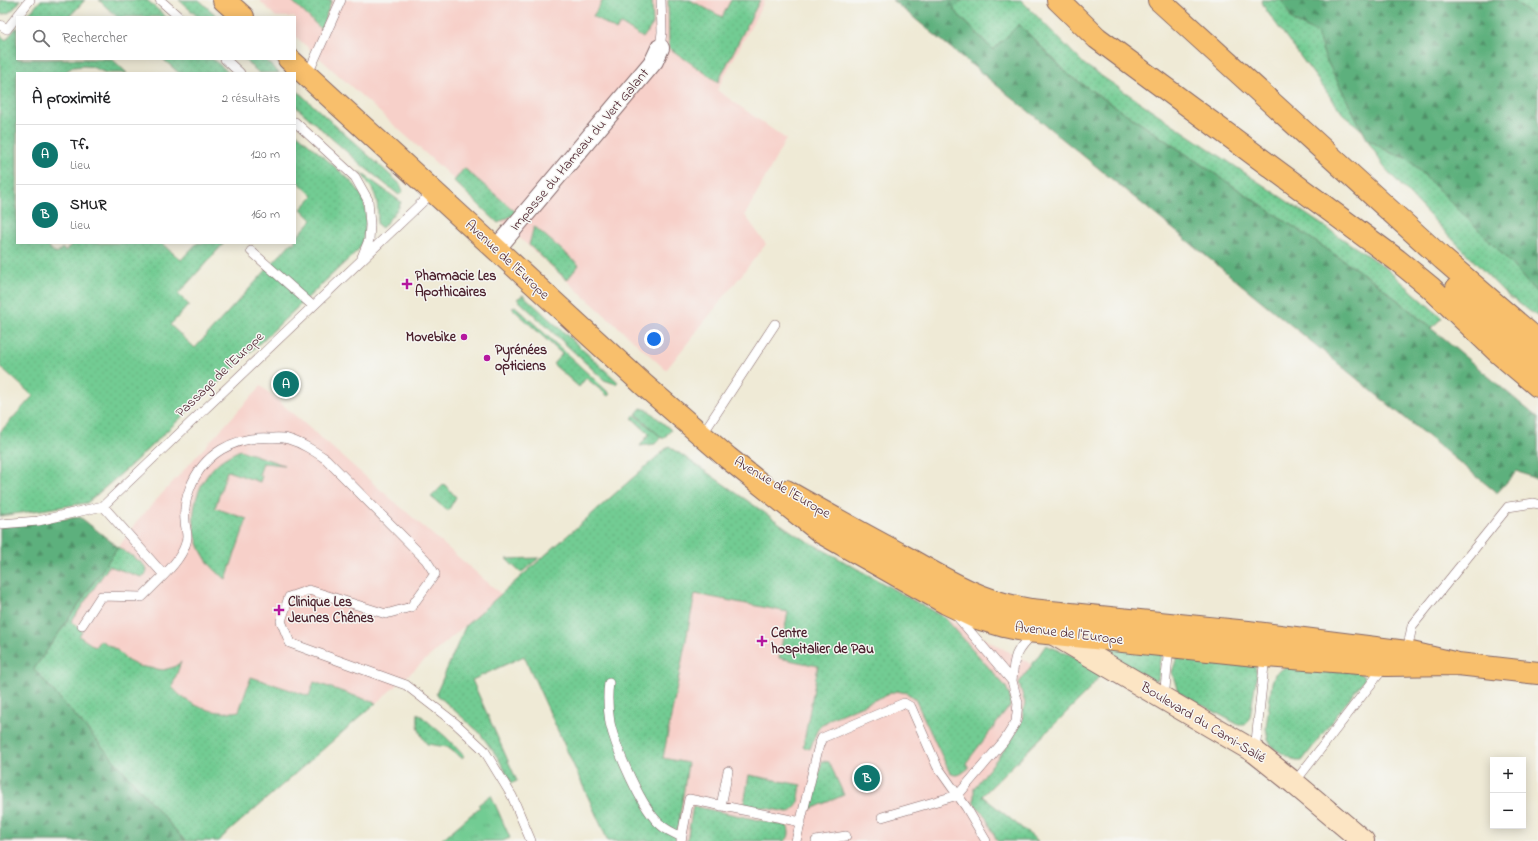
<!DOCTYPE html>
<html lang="fr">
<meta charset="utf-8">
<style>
:root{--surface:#fff;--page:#f2f2f2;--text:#202124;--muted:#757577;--line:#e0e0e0;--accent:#0f766e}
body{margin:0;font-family:"Indie Flower",sans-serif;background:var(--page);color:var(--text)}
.controls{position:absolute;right:12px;bottom:12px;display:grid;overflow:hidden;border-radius:0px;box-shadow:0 2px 10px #0003}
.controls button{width:36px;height:36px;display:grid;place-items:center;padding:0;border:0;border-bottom:1px solid var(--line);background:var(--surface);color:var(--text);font:20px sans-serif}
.you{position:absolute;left:654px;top:339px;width:14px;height:14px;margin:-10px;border:3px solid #fff;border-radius:50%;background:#1a73e8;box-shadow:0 0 0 6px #1a73e833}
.badge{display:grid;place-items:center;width:26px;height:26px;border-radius:50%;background:var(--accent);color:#fff;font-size:13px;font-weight:700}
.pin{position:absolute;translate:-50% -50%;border:2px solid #fff;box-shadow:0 1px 4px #0006}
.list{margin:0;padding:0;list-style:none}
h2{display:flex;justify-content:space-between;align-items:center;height:52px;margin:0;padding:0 16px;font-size:17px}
h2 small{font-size:13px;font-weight:400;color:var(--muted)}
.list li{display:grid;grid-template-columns:26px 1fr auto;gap:12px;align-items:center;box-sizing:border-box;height:60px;padding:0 16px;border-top:1px solid var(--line)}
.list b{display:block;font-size:15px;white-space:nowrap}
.list p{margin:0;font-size:13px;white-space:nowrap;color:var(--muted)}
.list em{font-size:13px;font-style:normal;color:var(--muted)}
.icon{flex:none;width:22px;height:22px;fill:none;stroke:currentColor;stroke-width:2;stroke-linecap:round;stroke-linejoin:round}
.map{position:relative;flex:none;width:1538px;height:841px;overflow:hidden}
.search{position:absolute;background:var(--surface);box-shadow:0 2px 10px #0003;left:16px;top:16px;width:280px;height:44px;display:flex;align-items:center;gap:10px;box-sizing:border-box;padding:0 14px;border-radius:0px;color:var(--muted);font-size:15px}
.panel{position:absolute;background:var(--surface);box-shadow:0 2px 10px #0003;left:16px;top:72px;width:280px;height:172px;border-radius:0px}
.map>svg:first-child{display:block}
</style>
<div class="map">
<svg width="1538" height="841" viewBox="0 0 1538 841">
<defs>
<pattern id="grass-dots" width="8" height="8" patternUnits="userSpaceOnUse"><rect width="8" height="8" fill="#72cc93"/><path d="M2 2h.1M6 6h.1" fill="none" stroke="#64af7f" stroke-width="1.8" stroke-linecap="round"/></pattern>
<pattern id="forest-firs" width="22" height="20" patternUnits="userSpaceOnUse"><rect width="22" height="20" fill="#5db07d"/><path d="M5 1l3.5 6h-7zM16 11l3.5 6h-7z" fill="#4f8f67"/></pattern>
<pattern id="park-tufts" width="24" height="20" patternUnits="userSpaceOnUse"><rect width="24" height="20" fill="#72cc93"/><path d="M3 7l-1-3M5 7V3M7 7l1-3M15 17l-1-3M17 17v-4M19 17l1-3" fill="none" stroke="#64af7f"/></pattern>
</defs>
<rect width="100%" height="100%" fill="#f6f6f2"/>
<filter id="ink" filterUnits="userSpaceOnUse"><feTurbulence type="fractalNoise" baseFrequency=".025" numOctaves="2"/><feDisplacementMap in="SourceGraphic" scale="8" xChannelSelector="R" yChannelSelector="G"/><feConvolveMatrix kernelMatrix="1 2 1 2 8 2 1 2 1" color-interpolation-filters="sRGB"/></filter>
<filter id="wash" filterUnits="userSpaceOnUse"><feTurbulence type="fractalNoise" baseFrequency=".012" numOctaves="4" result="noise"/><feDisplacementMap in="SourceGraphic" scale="16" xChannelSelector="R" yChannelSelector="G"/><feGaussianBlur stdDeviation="0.9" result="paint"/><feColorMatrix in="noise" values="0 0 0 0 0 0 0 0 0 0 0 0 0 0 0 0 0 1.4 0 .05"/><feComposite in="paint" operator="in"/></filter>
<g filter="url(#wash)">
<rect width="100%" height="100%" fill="#efead6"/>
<!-- built -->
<path fill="#f7d0c9" d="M259 0H765L717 90 786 139 745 215 766 244 666 370 295 36V17H276Z
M261 386 501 594 669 446 795 534 945 618 1086 693 982 797 1038 841H620L501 594 218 841H185L34 669 137 521Z"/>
<!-- grass -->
<path fill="url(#grass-dots)" stroke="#5e765f" d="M0 0H21C14 8 11 15 0 14Z
M41 0H85L69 17H26Z
M99 0H147L166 17H117Z
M179 0H199L218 17H198Z
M291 0H332L321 29Z
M603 0H652L653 24 643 38 621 24 616 30 593 16Z
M668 0H690L722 17 731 0H760L718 82 669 48Z
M962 0H1021L1085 65 1386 268 1442 318 1431 328 1377 283 1070 76 1019 24 993 50 953 9Z
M1261 0H1282L1293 21 1317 33 1325 57 1363 131 1343 114 1266 10Z
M1513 0H1538V20Z
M17 27V59H112L127 73H106L92 67 84 66 73 67 63 73H17V243H43L57 254 62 248 65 251 73 243H161L181 260 197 243H224L178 294 189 305 170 325 195 348 291 243H295V239L312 220 301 209 313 196 295 179V132C308 143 321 155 334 166 344 175 355 183 361 195 369 210 366 234 359 249L130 466 87 503 0 516V432L33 396 0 366V35L6 40Z
M163 59H213L229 73H179Z
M244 59H264L279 73H259Z
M295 89 400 184 403 191 399 195 364 167 295 106Z
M1367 139 1391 153 1407 158 1499 250 1532 288 1538 292V317L1507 295 1424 210 1384 167Z
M464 168 517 213 498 223 454 181Z
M360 172 401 202 399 207 382 228 377 224C380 200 375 190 360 172Z
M534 226 579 265 567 280 529 245Z
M523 295 618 382 616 384 604 380 517 299Z
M515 306 610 394 608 396 586 378 579 387 553 364 562 354 512 308Z
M641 408 648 410 671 430 663 439 636 414Z
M635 415 661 437 655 444 640 446 649 434 632 418Z
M669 446 795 534 945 618 1006 687 1010 697V706L966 763 969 768C962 773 958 778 950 773L915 699 907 693 896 691 832 718 818 728 810 749 803 747 818 666 779 658 788 612 695 594 663 758 688 763 676 841H608L524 656 472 680 517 781 512 783 498 758 479 732 436 694 466 625Z
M240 450 284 465 263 463 259 475 262 476 260 482 227 471 215 508 247 519 226 579C188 554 183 500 214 467 221 459 230 455 240 450Z
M444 484 456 497 448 511 431 497Z
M118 547C124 552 145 562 147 570 147 572 146 574 145 576L141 577 109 566 71 622 83 629 79 636 95 647 100 640 117 650 128 661 138 666 163 670 174 667 181 662 172 687C187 706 216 716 239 711L251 677 309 696 314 682 376 703 218 841H185L34 669Z
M539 558 521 573 506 559Z
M1046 645 1105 669 1086 693 982 796 1038 841H997L986 817 974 803V788L1013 738 1022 719 1025 703 1019 683Z
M1101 645 1161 651 1158 680 1156 679 1155 681 1100 651Z
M1177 657 1253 661 1257 673 1250 717 1245 725H1239L1178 692 1172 672Z
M1291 663 1354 668 1365 678 1302 761H1296L1273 748 1268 739 1266 728 1272 682 1275 674Z
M418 713 447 738 464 756 462 758 447 747 427 744C419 734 417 726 418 713Z
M822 761 829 762 844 795 811 809Z
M749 775 801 785C799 795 799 812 787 812L744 804Z
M693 806 787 826C790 831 790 837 785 841H687Z"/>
<!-- forest -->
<path fill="url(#forest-firs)" stroke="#546854" d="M892 0H962L953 9 993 50 1019 24 1070 76 1377 283 1538 418V480L1517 471 1497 493Z
M1282 0H1513L1538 20V292L1532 288 1499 250 1407 158 1391 153 1367 139 1325 57 1317 33 1293 21Z
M80 517 118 547 34 669 185 841H0V527Z"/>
<!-- park -->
<path fill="url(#park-tufts)" stroke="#5e765f" d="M491 795 510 838 503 841H440L480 807 478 805Z"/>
</g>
<g filter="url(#ink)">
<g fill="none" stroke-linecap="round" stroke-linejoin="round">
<!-- lane casing -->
<g stroke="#846667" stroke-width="10">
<path id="lane" d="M160 0 179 17
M0 25 7 29 30 0
M660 48 662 32 661 0
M225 59 240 73
M307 76 341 0
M295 122 355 177 368 200 370 225 369 240 362 257
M251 251 313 306
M702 435 775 324
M103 506 164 575C173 566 186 551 187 537 187 531 185 526 185 521 184 511 186 498 190 488 203 454 234 436 270 438 275 438 282 437 288 439 302 443 314 451 326 459L426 560 435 574 411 607 386 614 309 590 289 597 281 621 290 643 406 685 455 723 484 750 512 796 531 841
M0 524 38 521 103 506 433 192
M82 625 101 596 142 597 164 575
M1407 652 1412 626 1508 507 1534 503 1538 504
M1012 681C1014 656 1015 651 1033 634
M609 683C607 696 608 710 610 723 616 749 642 810 662 826 668 831 675 833 681 837
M1164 699 1169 646
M1255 751 1265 656
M1294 783 1385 666
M721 806 728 771
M882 817 958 795 1004 741 1016 722 1018 703 1012 681 956 615
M681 841 689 799 801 822
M796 841 819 745 822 738 904 703 911 707 937 766 966 807 986 841
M816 841 846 836"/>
</g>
<!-- street casing -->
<g stroke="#846667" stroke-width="20">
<path id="street" d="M496 249 654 61 660 48"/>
</g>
<!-- secondary casing -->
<g stroke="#846667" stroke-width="24">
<path id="secondary" d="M1052 633 1255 752 1294 783 1363 841"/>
</g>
<!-- primary casing -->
<g stroke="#846667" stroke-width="24">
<path id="primary" d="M224 0 243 17
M289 59 644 385 728 458 822 533 946 603 977 618 1004 626 1028 631 1265 656 1386 665 1458 664
M786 491C823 512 860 533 898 553 942 578 980 602 1031 610L1248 632 1407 652 1458 664 1538 673"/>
</g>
<!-- highway casing -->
<g stroke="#846667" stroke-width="24">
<path id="highway" d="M1058 0 1097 38 1397 260 1430 287 1499 353 1538 386
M1159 0 1443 259 1538 341
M1457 288 1461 295 1538 364"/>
</g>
<!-- lane -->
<use href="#lane" stroke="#fff" stroke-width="9"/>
<!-- street -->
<use href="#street" stroke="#fff" stroke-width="18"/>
<!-- secondary -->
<use href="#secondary" stroke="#fce5c4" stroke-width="22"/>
<!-- primary -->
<use href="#primary" stroke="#f8bf6c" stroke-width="22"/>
<!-- highway -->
<use href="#highway" stroke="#f8bf6c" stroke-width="22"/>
</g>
</g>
<!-- markers -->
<g fill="#b5179e" stroke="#f6f6f2" stroke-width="1.5">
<path d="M405 278h4v4h4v4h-4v4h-4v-4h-4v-4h4z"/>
<circle cx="464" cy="337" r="4"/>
<circle cx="487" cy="358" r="4"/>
<path d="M277 604h4v4h4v4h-4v4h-4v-4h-4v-4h4z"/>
<path d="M760 635h4v4h4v4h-4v4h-4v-4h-4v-4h4z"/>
</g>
<g text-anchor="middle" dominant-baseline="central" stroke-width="3" stroke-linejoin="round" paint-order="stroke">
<!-- street labels -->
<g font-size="14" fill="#4a1f2b" stroke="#f6f6f2">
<text transform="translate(580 150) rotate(-50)">Impasse du Hameau du Vert Galant</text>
<text transform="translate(507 260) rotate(43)">Avenue de l'Europe</text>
<text transform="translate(220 375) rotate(-44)">Passage de l'Europe</text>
<text transform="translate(782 488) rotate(30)">Avenue de l'Europe</text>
<text transform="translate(1069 634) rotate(7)">Avenue de l'Europe</text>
<text transform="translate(1203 723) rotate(31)">Boulevard du Cami-Salié</text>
</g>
<!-- poi labels -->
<g font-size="14" font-weight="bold" fill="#4a1f2b" stroke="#f6f6f2" text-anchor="start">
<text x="415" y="276">Pharmacie Les<tspan x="415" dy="16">Apothicaires</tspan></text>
<text x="456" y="337" text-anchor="end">Movebike</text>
<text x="495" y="350">Pyrénées<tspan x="495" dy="16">opticiens</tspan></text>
<text x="288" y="602">Clinique Les<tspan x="288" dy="16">Jeunes Chênes</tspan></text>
<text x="771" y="633">Centre<tspan x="771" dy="16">hospitalier de Pau</tspan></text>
</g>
</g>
</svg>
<div class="controls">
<button>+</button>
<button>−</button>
</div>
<div class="you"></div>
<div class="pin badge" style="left:286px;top:384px">A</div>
<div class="pin badge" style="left:867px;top:778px">B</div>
<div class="search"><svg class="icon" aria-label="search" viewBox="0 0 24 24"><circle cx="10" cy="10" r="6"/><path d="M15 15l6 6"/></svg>Rechercher</div>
<section class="panel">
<h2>À proximité<small>2 résultats</small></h2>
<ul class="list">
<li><span class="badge">A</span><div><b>Tf.</b><p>Lieu</p></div><em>120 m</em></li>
<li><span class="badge">B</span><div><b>SMUR</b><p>Lieu</p></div><em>160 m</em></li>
</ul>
</section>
</div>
